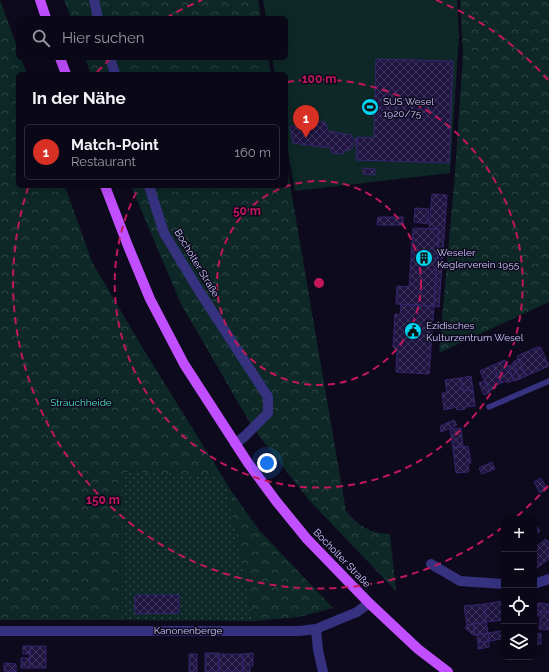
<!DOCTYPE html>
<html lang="de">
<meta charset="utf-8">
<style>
:root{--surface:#0a0816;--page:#181623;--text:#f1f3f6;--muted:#999aa1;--line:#2a2935;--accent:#d93025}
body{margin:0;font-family:Raleway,sans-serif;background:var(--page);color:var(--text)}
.controls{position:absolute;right:12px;bottom:12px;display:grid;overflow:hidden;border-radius:6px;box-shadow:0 4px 16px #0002}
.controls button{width:36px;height:36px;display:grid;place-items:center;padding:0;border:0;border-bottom:1px solid var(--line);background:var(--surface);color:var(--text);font:20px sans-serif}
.you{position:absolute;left:267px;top:463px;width:14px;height:14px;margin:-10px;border:3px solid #fff;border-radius:50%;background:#1a73e8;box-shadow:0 0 0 6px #1a73e833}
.badge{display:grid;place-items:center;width:26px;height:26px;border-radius:50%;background:var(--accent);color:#fff;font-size:13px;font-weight:700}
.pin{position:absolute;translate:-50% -33px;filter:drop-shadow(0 1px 2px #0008)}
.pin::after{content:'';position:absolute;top:21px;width:14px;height:12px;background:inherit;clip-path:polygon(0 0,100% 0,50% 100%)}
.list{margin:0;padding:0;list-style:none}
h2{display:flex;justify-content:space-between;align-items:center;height:52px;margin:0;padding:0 16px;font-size:17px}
h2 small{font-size:13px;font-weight:400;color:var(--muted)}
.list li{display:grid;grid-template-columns:26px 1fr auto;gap:12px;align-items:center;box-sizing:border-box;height:56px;margin:0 8px 8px;padding:0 8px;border:1px solid var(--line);border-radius:6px}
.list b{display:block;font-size:15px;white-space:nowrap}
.list p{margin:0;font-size:13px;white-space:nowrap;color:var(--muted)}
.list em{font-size:13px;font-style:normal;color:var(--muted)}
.icon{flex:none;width:22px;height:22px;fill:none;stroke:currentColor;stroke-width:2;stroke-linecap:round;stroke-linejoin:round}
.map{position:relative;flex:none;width:549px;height:672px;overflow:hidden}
.search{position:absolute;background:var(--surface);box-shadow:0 4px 16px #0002;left:16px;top:16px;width:272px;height:44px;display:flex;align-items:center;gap:10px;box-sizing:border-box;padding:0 14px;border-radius:6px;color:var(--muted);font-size:15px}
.panel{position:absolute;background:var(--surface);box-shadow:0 4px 16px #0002;left:16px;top:72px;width:272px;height:116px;border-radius:6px}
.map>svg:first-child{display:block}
</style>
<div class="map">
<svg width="549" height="672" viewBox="0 0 549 672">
<defs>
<pattern id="forest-crowns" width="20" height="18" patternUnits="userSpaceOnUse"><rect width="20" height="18" fill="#0d2827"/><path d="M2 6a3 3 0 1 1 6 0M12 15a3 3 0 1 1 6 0" fill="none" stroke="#2f4647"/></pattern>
<pattern id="garden-dots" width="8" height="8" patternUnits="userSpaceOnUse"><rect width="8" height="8" fill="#0d2827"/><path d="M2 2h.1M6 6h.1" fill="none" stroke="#2f4647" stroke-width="1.8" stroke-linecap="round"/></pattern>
<pattern id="building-cross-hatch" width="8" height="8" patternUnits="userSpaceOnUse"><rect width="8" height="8" fill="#1f1540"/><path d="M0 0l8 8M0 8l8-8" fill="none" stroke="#3e365d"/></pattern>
</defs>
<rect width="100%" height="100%" fill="#0e0a1d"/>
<!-- forest -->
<path fill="url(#forest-crowns)" d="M0 0 18 49V58H21L27 74H18V186H65L92 262 142 347 232 492 259 530 333 608 299 617 253 621 226 483 124 472 122 620H0Z
M64 0H258L261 18H71Z
M460 0H549V302L439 353 455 173 463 55Z
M85 58H268L271 74H91Z
M286 161 346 511C357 525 371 534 390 534L396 591 308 499 253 428 181 304 131 186H286Z"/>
<!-- garden -->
<path fill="url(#garden-dots)" d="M123 472 220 476 226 483 253 621 122 620Z"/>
<!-- pitch -->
<path fill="#0d2827" d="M263 0H457L459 36 450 173 295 191 286 139V74H275L272 58H286V18H266Z"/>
<!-- building -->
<path fill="url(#building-cross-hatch)" stroke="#35256d" d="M376 59 453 61 449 163 356 160 357 137 374 138Z
M313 121 325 122 328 131 351 135 353 139H357V144H355L349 151 344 150V154L332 153 330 148 293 143 290 126 312 129Z
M363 168 375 169V175L363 174Z
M432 194 447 195 439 307 434 306 439 229H429Z
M415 208 429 209 428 224 414 222Z
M378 217H403V225H377Z
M413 228 439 229 434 306 396 304 397 286 409 287Z
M401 304 434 306 429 374 396 372 397 351 393 347 395 314 400 315Z
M538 347 541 348 549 366 526 376 517 356Z
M518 359 526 376 520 379 513 362Z
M505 360 514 380 507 383 506 381 501 383 493 365Z
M513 364 520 379 514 381 508 366Z
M493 365 501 383 495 386 496 388 489 391 480 371Z
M471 376 473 390 463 391 461 378Z
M461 378 463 391 473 390 475 406 465 407V409L457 410 456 407 444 410 442 393H447L445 380Z
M485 381 490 392 484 395 479 383Z
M454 420 457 425 441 432 440 426Z
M461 428 463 446 453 448 450 429Z
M468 446 471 463H468L469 471 468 472 456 473 453 448Z
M492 462 495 469 482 474 479 468Z
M541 478 547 489 540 493 534 482Z
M536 525 540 531 534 536V526Z
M546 539 549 543V559L534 570V548Z
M135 595H179V613L135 614Z
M503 601 504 620 486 622 484 604Z
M538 603 549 604V613L541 611 540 616H536Z
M484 604 486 622 467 625 464 606Z
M541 611 549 613V630L539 629Z
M486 622 488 633 475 635 473 624Z
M473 624 475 635H477H473L465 628 467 625Z
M501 631 502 639 489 641 488 633Z
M488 633 489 641 478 643 477 635Z
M541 633V644H534V634Z
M489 641V647L478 649V643Z
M23 646H30V654H23Z
M30 646H46V668H29Z
M205 653H219V672H205Z
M253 653V666H250V672H243V654Z
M189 654H197V672H189Z
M219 654H243V672H219Z
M21 658H30L29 668H21Z
M4 663 16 664V672L4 671Z"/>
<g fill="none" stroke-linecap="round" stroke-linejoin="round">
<!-- lane -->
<path stroke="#363280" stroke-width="5.5" d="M489 407 549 381"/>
<!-- street -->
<path stroke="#363280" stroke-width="10" d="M94 0 98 18
M110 58 115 74
M149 186 164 233 201 294 268 397V413L245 436 235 444
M431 564 460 581 504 584
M534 584 549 579
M316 629 318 650 323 672
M0 631H299L316 629 357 612 369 603"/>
<!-- primary -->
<path stroke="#c14eff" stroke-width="10" d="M40 0 46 18
M60 58 66 74
M105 186 128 246 150 299 184 364 248 463 276 501 307 539 369 603 418 649 448 672"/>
</g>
<!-- distance rings -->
<g fill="none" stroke="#c2185b" stroke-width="2" stroke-dasharray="7 5">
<circle cx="319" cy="283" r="102"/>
<path d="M287 82A204 204 0 1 1 139 187"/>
<path d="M548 486A306 306 0 0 1 516 517M503 527A306 306 0 0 1 28 188M97 72A306 306 0 0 1 110 59M166 18A306 306 0 0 1 202 0M436 0A306 306 0 0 1 548 80"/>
</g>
<!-- icons -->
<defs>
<g id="stadium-disc" transform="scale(0.9)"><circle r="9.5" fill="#00d4f2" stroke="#0e0a1d"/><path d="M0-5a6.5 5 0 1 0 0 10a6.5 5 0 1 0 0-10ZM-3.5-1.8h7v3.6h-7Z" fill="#111"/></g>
<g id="building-disc" transform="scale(0.9)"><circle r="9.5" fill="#00d4f2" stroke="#0e0a1d"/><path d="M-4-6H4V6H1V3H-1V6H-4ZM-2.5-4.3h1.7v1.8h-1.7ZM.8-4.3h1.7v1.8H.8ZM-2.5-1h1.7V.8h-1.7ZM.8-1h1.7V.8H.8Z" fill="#111"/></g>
<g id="civic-disc" transform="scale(0.9)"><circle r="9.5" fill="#00d4f2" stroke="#0e0a1d"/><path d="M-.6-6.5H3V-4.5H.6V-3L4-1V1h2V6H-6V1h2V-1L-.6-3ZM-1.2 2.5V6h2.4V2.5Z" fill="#111"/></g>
</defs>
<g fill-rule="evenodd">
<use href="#stadium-disc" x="370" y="107"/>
<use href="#building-disc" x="424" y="258"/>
<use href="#civic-disc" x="413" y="331"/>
</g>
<g text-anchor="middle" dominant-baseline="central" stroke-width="3" stroke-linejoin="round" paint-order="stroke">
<!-- poi labels -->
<g font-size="10" fill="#cec7ff" stroke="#0e0a1d" text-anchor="start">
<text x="383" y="101">SUS Wesel<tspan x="383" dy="12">1920/75</tspan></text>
<text x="437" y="252">Weseler<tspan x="437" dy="12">Keglerverein 1955</tspan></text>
<text x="426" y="325">Ezidisches<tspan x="426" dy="12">Kulturzentrum Wesel</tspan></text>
</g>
<!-- street labels -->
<g font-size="10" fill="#cec7ff" stroke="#0e0a1d">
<text transform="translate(197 263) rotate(59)">Bocholter Straße</text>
<text transform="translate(342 558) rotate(46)">Bocholter Straße</text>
<text x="188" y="630">Kanonenberge</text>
</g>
<!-- park labels -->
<g font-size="10" fill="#4be6c3" stroke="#0e0a1d">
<text x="81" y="402">Strauchheide</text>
</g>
</g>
<circle cx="319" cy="283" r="6" fill="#c2185b" stroke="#0e0a1d" stroke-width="2"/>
<g font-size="12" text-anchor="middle" font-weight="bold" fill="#c2185b" stroke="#0e0a1d" stroke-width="3" stroke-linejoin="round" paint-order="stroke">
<text x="319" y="83">100 m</text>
<text x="247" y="215">50 m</text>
<text x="103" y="504">150 m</text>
</g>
</svg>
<div class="controls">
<button>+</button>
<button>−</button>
<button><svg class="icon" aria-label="locate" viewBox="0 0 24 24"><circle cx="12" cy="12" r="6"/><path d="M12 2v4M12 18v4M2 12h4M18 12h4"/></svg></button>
<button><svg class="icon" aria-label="layers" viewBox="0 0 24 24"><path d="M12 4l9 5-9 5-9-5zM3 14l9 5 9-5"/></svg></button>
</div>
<div class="you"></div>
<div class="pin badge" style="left:306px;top:138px">1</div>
<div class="search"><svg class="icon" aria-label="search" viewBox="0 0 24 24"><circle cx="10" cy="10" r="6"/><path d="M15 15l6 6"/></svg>Hier suchen</div>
<section class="panel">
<h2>In der Nähe<small></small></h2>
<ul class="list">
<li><span class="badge">1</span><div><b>Match-Point</b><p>Restaurant</p></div><em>160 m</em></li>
</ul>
</section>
</div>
